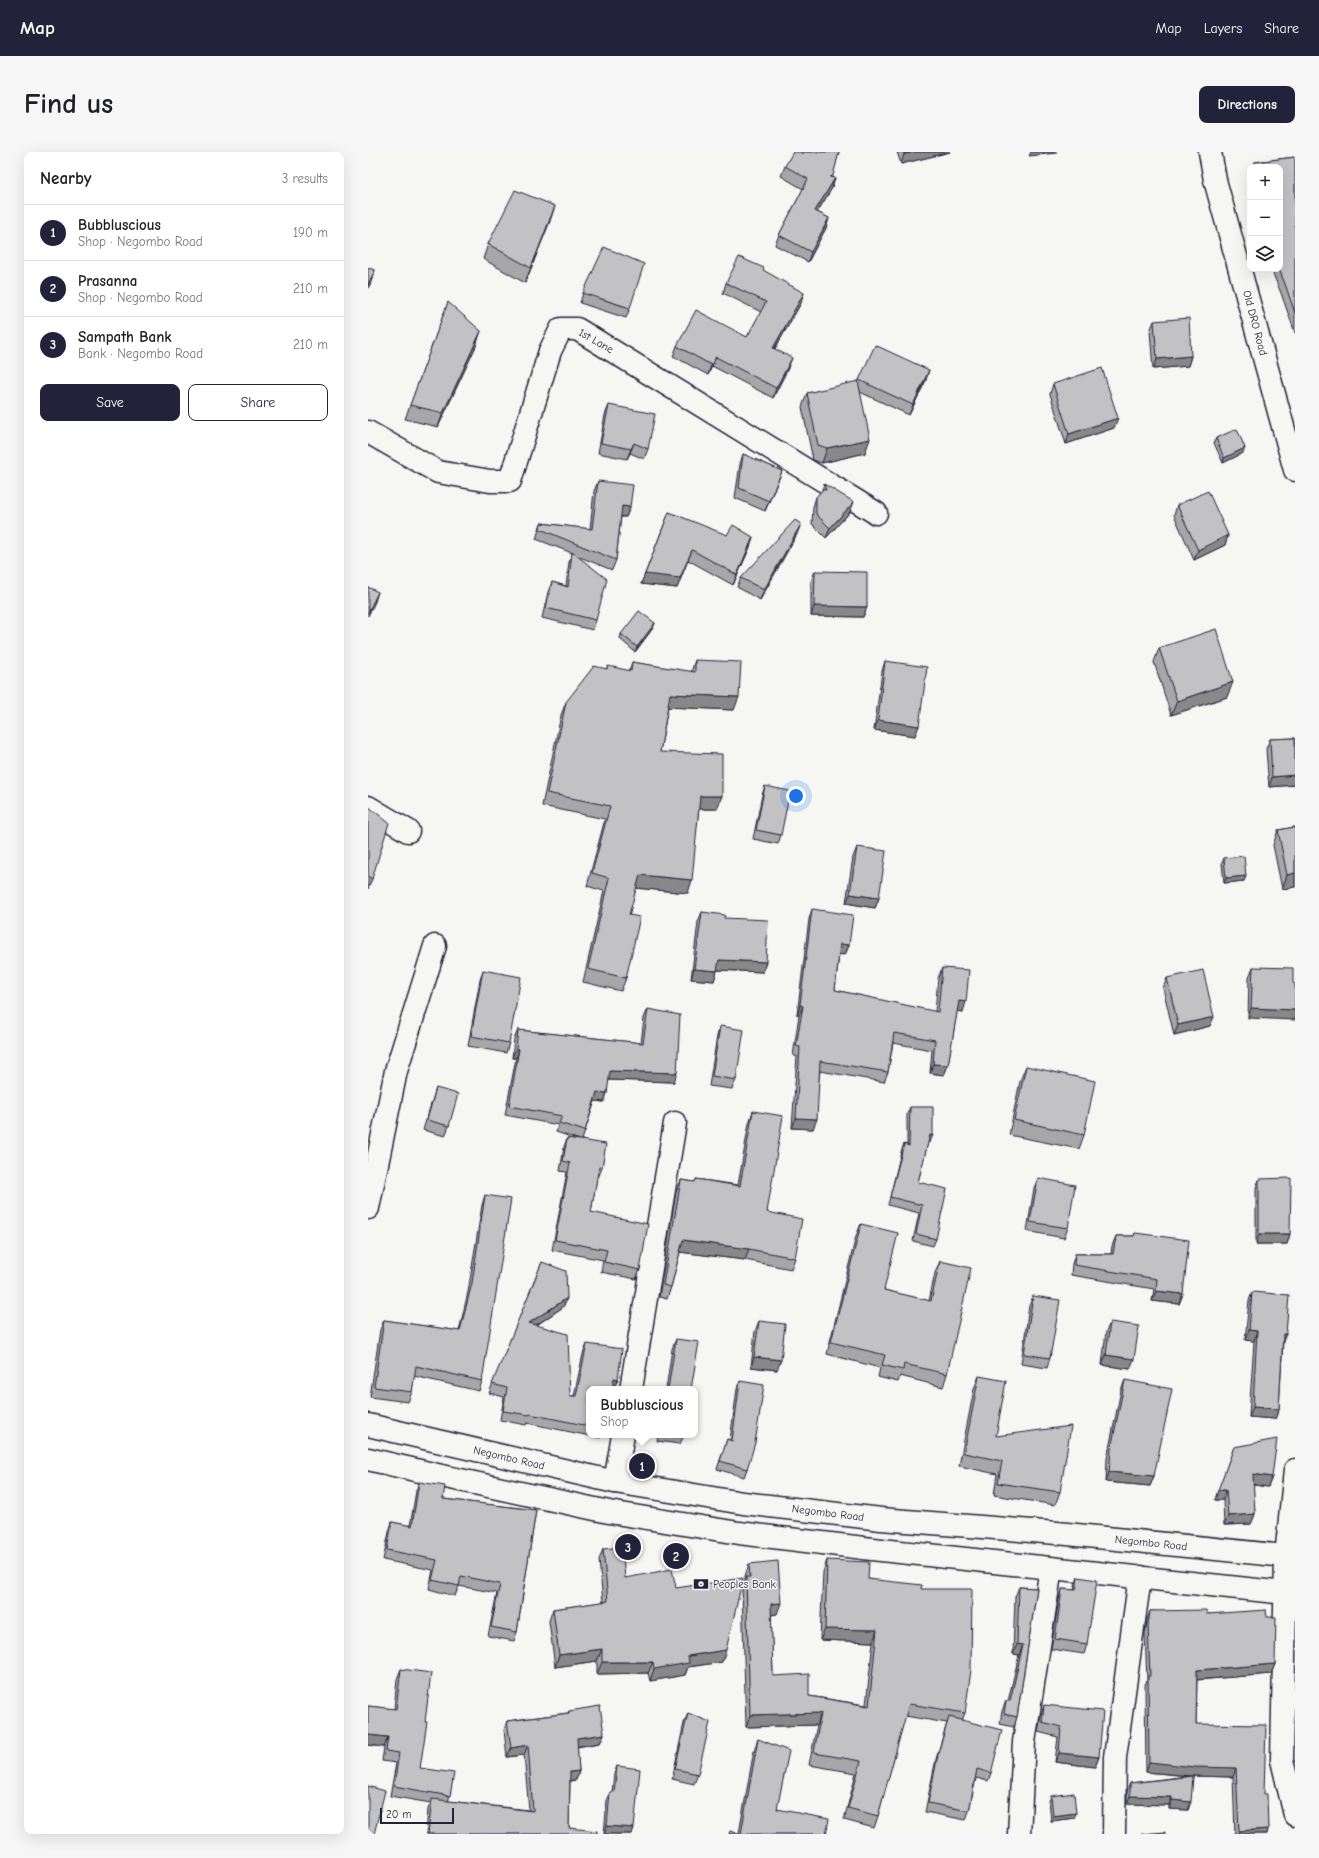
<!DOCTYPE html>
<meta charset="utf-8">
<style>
:root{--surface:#fff;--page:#f6f6f6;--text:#202124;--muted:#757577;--line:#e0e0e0;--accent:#22223b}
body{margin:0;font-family:"Comic Neue",sans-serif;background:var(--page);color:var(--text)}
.controls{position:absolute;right:12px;top:12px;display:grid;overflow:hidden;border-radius:8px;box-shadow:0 4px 16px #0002}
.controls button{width:36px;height:36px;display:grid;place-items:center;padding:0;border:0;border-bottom:1px solid var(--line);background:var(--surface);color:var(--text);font:20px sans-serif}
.scale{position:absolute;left:12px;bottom:10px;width:74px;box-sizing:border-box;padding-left:4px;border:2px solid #22223b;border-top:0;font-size:11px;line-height:14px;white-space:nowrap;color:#22223b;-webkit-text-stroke:3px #f6f6f2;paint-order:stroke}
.you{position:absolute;left:428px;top:644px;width:14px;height:14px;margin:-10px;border:3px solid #fff;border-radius:50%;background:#1a73e8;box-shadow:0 0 0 6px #1a73e833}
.badge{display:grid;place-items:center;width:26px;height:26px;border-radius:50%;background:var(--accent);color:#fff;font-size:13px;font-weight:700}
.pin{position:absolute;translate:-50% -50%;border:2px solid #fff;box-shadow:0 1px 4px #0006}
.popup{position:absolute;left:218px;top:1234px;width:112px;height:52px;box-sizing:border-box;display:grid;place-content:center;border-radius:8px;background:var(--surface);filter:drop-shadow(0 1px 3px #0005);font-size:13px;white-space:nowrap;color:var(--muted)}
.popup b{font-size:15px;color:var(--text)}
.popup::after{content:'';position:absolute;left:50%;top:100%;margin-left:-8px;border:8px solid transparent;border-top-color:var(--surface)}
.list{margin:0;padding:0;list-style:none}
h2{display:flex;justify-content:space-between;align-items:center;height:52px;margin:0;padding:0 16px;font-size:17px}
h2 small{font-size:13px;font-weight:400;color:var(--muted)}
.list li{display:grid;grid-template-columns:26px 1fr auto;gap:12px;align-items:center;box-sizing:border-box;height:56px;padding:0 16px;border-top:1px solid var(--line)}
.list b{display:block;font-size:15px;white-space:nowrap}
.list p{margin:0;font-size:13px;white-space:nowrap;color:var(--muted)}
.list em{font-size:13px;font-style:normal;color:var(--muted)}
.actions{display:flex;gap:8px;padding:12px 16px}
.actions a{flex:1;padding:9px 0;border:1px solid var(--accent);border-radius:8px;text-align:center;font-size:14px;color:var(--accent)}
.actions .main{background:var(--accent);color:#fff}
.icon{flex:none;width:22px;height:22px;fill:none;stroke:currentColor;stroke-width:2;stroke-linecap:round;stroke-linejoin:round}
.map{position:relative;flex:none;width:927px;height:1682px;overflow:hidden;border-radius:8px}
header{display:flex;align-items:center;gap:24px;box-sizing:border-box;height:56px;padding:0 20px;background:var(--accent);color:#fff}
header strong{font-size:19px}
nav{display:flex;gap:22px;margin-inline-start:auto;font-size:14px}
.intro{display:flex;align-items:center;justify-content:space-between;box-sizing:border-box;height:96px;padding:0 24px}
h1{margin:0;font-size:28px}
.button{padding:10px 18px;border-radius:8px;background:var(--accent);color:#fff;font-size:14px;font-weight:700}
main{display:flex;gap:24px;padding:0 24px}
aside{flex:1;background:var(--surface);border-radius:8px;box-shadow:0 4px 16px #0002}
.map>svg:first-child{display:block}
</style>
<header>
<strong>Map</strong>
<nav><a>Map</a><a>Layers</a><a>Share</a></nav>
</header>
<div class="intro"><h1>Find us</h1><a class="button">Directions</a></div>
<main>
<aside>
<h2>Nearby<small>3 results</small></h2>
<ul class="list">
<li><span class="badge">1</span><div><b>Bubbluscious</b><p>Shop · Negombo Road</p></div><em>190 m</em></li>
<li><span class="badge">2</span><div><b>Prasanna</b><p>Shop · Negombo Road</p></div><em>210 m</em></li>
<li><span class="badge">3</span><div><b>Sampath Bank</b><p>Bank · Negombo Road</p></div><em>210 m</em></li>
</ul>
<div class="actions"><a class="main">Save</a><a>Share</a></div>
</aside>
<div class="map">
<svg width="927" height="1682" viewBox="0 0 927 1682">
<rect width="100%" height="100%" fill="#f6f6f2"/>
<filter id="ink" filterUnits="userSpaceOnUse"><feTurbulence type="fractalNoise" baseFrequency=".025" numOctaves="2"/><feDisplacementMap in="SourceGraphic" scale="8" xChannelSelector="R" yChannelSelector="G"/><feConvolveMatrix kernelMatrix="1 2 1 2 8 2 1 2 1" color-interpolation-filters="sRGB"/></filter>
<g filter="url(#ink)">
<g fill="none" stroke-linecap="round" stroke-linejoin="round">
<!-- street casing -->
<g stroke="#22223b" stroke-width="25">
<path id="street" d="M842 0 847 28 927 318
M0 280 70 320 122 329H142L182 199 193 177H209L508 361
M0 655 40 679
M0 1056 28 919 67 794
M263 1237 307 971
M927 1318 918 1404 914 1608 927 1663
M247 1330 255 1283
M651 1682 656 1590 683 1416
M746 1682 747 1605 772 1425"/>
</g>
<!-- highway casing -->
<g stroke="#22223b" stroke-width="25">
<path id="highway" d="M0 1273 247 1330 375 1351 513 1367 689 1381 927 1405
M0 1307 69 1323 241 1360 371 1381 504 1397 927 1442"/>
</g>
<!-- street -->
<use href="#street" stroke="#f6f6f2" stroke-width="22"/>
<!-- highway -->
<use href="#highway" stroke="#f6f6f2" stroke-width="22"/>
</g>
<!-- wall -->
<path fill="#a7a7a9" stroke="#22223b" d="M434 0H471L464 25 467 26 464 36 449 60 461 66 458 76 440 110 407 93 411 83 435 37 413 24 417 14 434 1Z
M529 0H582L533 12Z
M927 5V181L913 141 903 117H912V15H885L887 10Z
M182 69 157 131 115 107 120 92Z
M395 119 433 151 407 197 420 216 405 246 344 214 340 223 305 204 309 194 379 185 393 160 355 141 358 131Z
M215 141 262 156 258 166 212 151Z
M80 150 108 194 70 275 37 267Z
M786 169 823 204 820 214 785 217 782 179Z
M491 228H558L541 263 492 240 497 301 454 311 445 308 434 255 439 241 490 231Z
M685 232 746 276 698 292 682 242Z
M241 253 280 297 276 307 262 301 259 307 230 301 237 263Z
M848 286 875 301 855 311 846 291Z
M375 302 414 319 397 359 367 346 372 312Z
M230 329 262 355 258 365H253L248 408 244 418 207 403 228 468 225 478 174 466 180 440 184 430 198 434 201 410 204 401 168 387 173 371 222 377 226 339Z
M456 332 482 360 458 386 444 372 445 355 448 345 453 340Z
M809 353 860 383 857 393 826 408 806 363Z
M301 360 382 395 365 433 320 408 309 436 273 432Z
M429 382 392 448 369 435 373 426Z
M447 419 499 455 495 465 443 464V429Z
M287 471 285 476 267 500 252 487 253 482Z
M791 496 859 545 803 563 786 510Z
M327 508 366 558 300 555 292 600 349 657H331L320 741 268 736 261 763 258 826 253 839 215 830 236 739 219 734 237 667 174 654 193 563 198 550 239 517 261 519 264 510 323 520Z
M517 509 547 584 506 578 514 519Z
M927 586V633L901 635 898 597 902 587Z
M397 634 413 683 410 692 385 687 394 643Z
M0 654 4 727 0 737Z
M927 675V735L914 737 905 693 910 678Z
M489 695 511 746 507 756 478 751 485 705Z
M856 706 878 724 876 729 856 731 854 711Z
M444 757 481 793 477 803 471 802 467 838 567 860 570 826 574 816 595 860 589 859 580 913 576 923 562 921 564 898 525 891 520 920 516 930 452 919 445 977 424 976 429 904H425L431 863H429L441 767Z
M334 760 356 766 398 810 395 820 349 818 346 829 323 827 330 770Z
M885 815 925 831 880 866 881 825Z
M115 818 141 891 138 901 100 894 112 828Z
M799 826 842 874 806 883 795 836Z
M280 857 306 930 240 928 239 941 236 950 227 949 214 988 234 1016 230 1026 229 1025 223 1060 272 1118 268 1127 233 1120 235 1108 184 1098 199 1020 192 1019 196 995 199 986 212 988 188 980 190 973 137 963 148 906H144L146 887 150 878 273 891 276 866Z
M352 874 368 928 364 937 341 934 349 884Z
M658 914 716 983 711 997 641 983 652 929Z
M68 936 81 974 77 984 55 978Z
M542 955 562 990H560L550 1030 568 1087 565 1094 545 1089 551 1061 520 1053 533 1000 536 992 539 993V962Z
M385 959 399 1060 427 1106 423 1117 377 1108 312 1100 303 1135 299 1147 291 1145 308 1040 313 1028 327 1030 328 1027 370 1033 381 971Z
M670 1026 700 1076 696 1086 659 1079 666 1036Z
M891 1027 922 1082 919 1092H888V1036Z
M117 1043 114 1229 111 1239 46 1224 44 1240 40 1250 2 1245 12 1178 16 1168 91 1179 100 1140 114 1053Z
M493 1072 516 1138 561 1149 567 1121 572 1109 579 1222 575 1235 532 1224 530 1230 510 1225 512 1216 459 1202 488 1084Z
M767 1081 815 1142 811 1152 784 1149 786 1137 703 1123 704 1112 707 1102H743L744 1094 748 1084H766Z
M174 1110 199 1146 195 1155 169 1173 202 1244H206L215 1202 219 1192 250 1227 246 1236 221 1237V1283H233L232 1286 159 1271 158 1273 132 1268 136 1245 121 1241Z
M884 1140 915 1189 911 1257 907 1267 881 1265 886 1189 877 1188 881 1149Z
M665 1144 682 1206 679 1216 653 1212 661 1154Z
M391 1169 409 1218 383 1215 387 1179Z
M742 1170 762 1217 734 1213 738 1180Z
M308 1187 323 1237H298L304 1197Z
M611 1224 628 1284 692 1340 687 1353 626 1343 629 1322 591 1314 606 1237Z
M757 1228 786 1324 782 1334 738 1330 739 1306 753 1238Z
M372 1229 379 1317 376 1325 349 1317 359 1287 362 1288 369 1237Z
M290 1283H316L312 1292 289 1289Z
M866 1295 904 1325 900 1335 885 1333 887 1362 883 1372 856 1373 855 1348H847Z
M51 1330 75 1347 168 1358 149 1480 146 1489 120 1484 129 1441 91 1434 87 1444 61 1437 65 1418 15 1408 21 1380 24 1370 42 1374 48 1339Z
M235 1397 257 1426 308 1436 354 1510 320 1515 317 1523 282 1529 280 1521 229 1522V1509L187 1515 181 1469 185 1457 235 1450 231 1408Z
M459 1408 500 1427 553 1437 597 1561 594 1568 623 1621 620 1629 608 1626 601 1659 598 1668 557 1660 568 1607 579 1571 537 1564 510 1664 506 1676 476 1668 488 1621 441 1613 449 1573 378 1575 374 1437 377 1429V1424L381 1412 409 1462 403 1463 405 1524 441 1544 498 1553 505 1490 452 1488 455 1420Z
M710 1425 719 1492 716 1502 683 1497 691 1447 694 1437 706 1438Z
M651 1435 669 1436 649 1565 646 1575 632 1572 634 1559 638 1549H640L651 1503 645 1502 647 1445Z
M782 1459 899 1465 907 1512 903 1522 829 1528 828 1572 896 1642 900 1677 899 1682H867L865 1625 825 1624 820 1658 801 1657V1653L759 1652V1639L762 1631 820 1624 778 1620 777 1533 779 1528 777 1482 779 1468Z
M33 1517 52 1616 82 1644 80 1649 161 1658 156 1603 139 1605 136 1578 139 1569 200 1561 201 1559 236 1582 232 1591 209 1595 211 1619 208 1628 202 1629 201 1676 229 1682H58L60 1657 63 1651 22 1644 28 1611 14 1609 16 1595 0 1593V1554L26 1557 29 1527Z
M676 1553 731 1605 727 1615 687 1610 690 1585 670 1580 673 1563Z
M320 1561 330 1622 326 1632 304 1627 316 1571Z
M390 1587 409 1657 458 1682H361L371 1681 386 1598Z
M249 1614 264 1682H236L239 1648 242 1640H244L246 1622Z
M683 1644 706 1666 683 1669 681 1649Z"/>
<!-- shaded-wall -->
<path fill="#888889" stroke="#22223b" d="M546 0H582L533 12 536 2Z
M663 0H689V1L661 4Z
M467 26 464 36 444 69 447 59Z
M187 54 182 69 157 131 163 116Z
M461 66 458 76 440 110 443 100Z
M7 118 2 133 0 136V133Z
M436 141 433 151 401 206 405 196Z
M113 179 108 194 70 275 75 261Z
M823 204 820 214 785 217 789 207Z
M348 205 340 223 343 213Z
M424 206 420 216 405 246 408 236Z
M561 218 558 228 541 263 545 253Z
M750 266 746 276 698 292 701 282Z
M502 287 497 301 454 311 459 296Z
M266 291 262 301 259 307 263 297Z
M877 296 875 301 855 311 856 306Z
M414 319 410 329 397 359 401 349Z
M486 350 482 360 458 386 462 376Z
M254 354 262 355 258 365 250 364Z
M433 372 429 382 392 448 396 438Z
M860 383 857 393 826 408 830 398Z
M385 385 382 395 365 433 369 423Z
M324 398 309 436 273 432 277 422Z
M10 440 7 450 0 464V461Z
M446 454 499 455 495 465 443 464Z
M287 471 285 476 267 500 269 495Z
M865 530 859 545 803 563 809 549Z
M302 542 371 545 366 558 297 555Z
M510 568 551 574 547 584 506 578Z
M927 623V633L901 635 904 625Z
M332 644H354L349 657H328Z
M927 721V735L914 737 919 723Z
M272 723 324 728 320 741 267 736Z
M878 724 876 729 856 731 858 726Z
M482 742 511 746 507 756 478 751Z
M472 792 481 793 477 803 469 802Z
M351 808 398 810 395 820 347 818Z
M326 817 349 819 346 829 323 827Z
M591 849 598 850 595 860 587 859Z
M432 853 435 854 431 863H429Z
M883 856 927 858V868L880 866Z
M846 865 842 874 806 883 810 873Z
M148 897H151L148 906H144Z
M565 912 580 913 576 923 562 921Z
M242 919 309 921 306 930 238 928Z
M229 940 239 941 236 950 226 949Z
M428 966 449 967 445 977 424 976Z
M562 983H565L562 990H559Z
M891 1082H922L919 1092H888Z
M315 1088 381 1097 377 1108 311 1100Z
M788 1139 815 1142 811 1152 784 1149Z
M199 1146 195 1155 158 1180 161 1171Z
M881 1178 889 1179 886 1189 877 1188Z
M915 1182H918L914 1192Z
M738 1203 766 1207 762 1217 734 1213Z
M386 1205 413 1208 409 1218 383 1215Z
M246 1226 250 1227 246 1236 242 1235Z
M885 1255 911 1257 907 1267 881 1265Z
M741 1320 786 1324 782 1334 738 1330Z
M885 1322 904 1325 900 1335 881 1332Z
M850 1338H858L855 1348H847Z
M887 1362 883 1372 856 1373 860 1364Z
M413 1451 409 1462 398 1464 403 1452Z
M457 1477 509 1478 505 1490 452 1488Z
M649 1492 655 1493 651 1503 645 1502Z
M234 1497 229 1509 187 1515 191 1503Z
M358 1498 354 1510 320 1515 317 1523 282 1529 286 1517 320 1504Z
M234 1510H285L280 1521 229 1522Z
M907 1512 903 1522 826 1528 829 1518Z
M453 1561 449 1573 378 1575 382 1563Z
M236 1582 232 1591 205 1595 209 1586Z
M0 1583 20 1585 16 1595 0 1593Z
M160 1593 156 1603 139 1605 143 1596Z
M691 1601 731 1605 727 1615 687 1610Z
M781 1610 868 1616 865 1625 823 1624 778 1620Z
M211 1619 208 1628 198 1629 202 1620Z
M762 1644 804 1645 801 1653 759 1652Z
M804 1648 823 1650 820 1658 801 1657Z
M708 1661 706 1666 683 1669 685 1664Z
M239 1674 266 1676 264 1682H236Z
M900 1677 899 1682H870L871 1679Z"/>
<!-- building -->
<path fill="#c2c2c4" stroke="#22223b" d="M425 0H432L435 2V0H471L465 24 462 25 467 26 447 59 461 66 443 100 411 83 440 27 417 14Z
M536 0H546L536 2Z
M927 5V161L917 132 911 117H912V15H887V10Z
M147 38 187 54 163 116 120 92Z
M236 95 276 112 262 156 215 141Z
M371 105 396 116 395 118 436 141 405 196 424 206 408 236 348 205 343 213 309 194 328 158 379 185 398 150 358 131Z
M0 116 7 118 0 133Z
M80 150 113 179 75 261 42 253Z
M821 166 823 204 789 207 786 169Z
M507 193 561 218 545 253 491 228Z
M734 216 750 266 701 282 685 232Z
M490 229 502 287 459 296 450 293 439 241Z
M241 253 287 262 280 297 266 291 263 297 233 291Z
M869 277 877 296 856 306 848 286Z
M375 302 414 319 401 349 371 336Z
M230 329 265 333 262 355 254 354 248 408 172 377 173 371 224 377Z
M456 332 486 350 462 376 448 362V345L455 337 458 338Z
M840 339 860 383 830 398 809 353Z
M301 360 359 383 365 373 385 385 369 423 324 398 312 426 277 422Z
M427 368 433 372 396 438 373 426Z
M204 400 239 427 228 468 178 456 184 430 200 435Z
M447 419 499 420V455L446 454Z
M0 435 10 440 0 461Z
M271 459 287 471 269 495 253 482Z
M848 477 865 530 809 549 791 496Z
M327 508 373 510 371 545 302 542 292 600 354 602V644H332L324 728 272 723 261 763 272 765 258 826 220 817 241 726 224 721 242 654 179 641 198 550 226 514 239 517 240 514 263 519 264 510 327 520Z
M517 509 559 515 551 574 510 568Z
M927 586V623L904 625 902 587Z
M397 634 422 639 413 683 388 678Z
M0 654 21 671 4 727 0 724Z
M927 675V721L919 723 910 678Z
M489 695 518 699 511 746 482 742Z
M876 704 878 724 858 726 856 706Z
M444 757 485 763 481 793 472 792 467 838 570 860 574 816 601 818 598 850 591 849 580 913 565 912 567 888 526 881 520 920 452 909 449 967 428 966 432 895 428 894 435 854 432 853Z
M334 760 357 763 356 766 400 768 398 810 351 808 349 819 326 817Z
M885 815 925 816V831L927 832V858L883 856Z
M115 818 153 825 141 891 103 884Z
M835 818 846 865 810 873 799 826Z
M280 857 312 863 309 921 242 919 239 941 229 940 217 979 191 971 194 964 141 954 151 897H148L150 878 275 891Z
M352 874 376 878 368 928 344 924Z
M658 914 727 929 716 983 646 968Z
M68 936 90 942 81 974 59 968Z
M542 955H565V983H562L550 1030 579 1037 568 1087 548 1082 554 1053 522 1045 536 992 541 994Z
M385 959 415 964 399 1060 434 1067 427 1106 381 1097 315 1088 303 1135 295 1133 313 1028 327 1030 328 1027 372 1034Z
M199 986 238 992 234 1016 231 1015 223 1060 280 1072 272 1118 236 1110 239 1098 187 1088 202 1011 195 1009Z
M670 1026 707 1033 700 1076 662 1070Z
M923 1026 922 1082H891V1027Z
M117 1043 143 1047 114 1229 48 1214 44 1240 6 1235 16 1168 92 1179 104 1131Z
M493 1072 530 1081 516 1138 563 1149 572 1109 603 1116 579 1222 536 1212 535 1218 514 1213 517 1203 463 1190Z
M767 1081 821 1088 815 1142 788 1139 789 1127 706 1113 707 1102H745L748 1084H766Z
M174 1110 198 1119 199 1146 161 1171 200 1182 202 1244H208L219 1192 254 1197 250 1227 246 1226 244 1237H221V1274L162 1262 161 1263 135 1259 139 1236 124 1232Z
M884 1140 921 1143 918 1182H915L911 1257 885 1255 889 1179 881 1178Z
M665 1144 692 1148 682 1206 656 1202Z
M391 1169 417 1172 413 1208 386 1205Z
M742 1170 771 1174 766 1207 738 1203Z
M308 1187 331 1190 323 1237H300Z
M611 1224 638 1229 628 1284 703 1274 692 1340 630 1331 634 1309 596 1301Z
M757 1228 804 1237 786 1324 741 1320 743 1297Z
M372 1229 396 1233 387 1291 379 1317 352 1309 359 1287 364 1289Z
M909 1287 904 1325 885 1322 887 1362 860 1364 858 1338H850L866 1295Z
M51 1330 77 1334 75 1347 168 1358 149 1480 123 1475 132 1432 93 1424 91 1434 64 1428 69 1408 19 1398 24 1370 44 1374Z
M254 1395 257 1426 304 1417 308 1436 375 1426 358 1498 320 1504 321 1511 286 1517 285 1510H234V1497L191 1503 185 1457 240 1449 235 1397Z
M459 1408 501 1410 500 1427 554 1433 553 1437H604L603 1518 597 1561 541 1552 510 1664 480 1656 493 1609 446 1601 453 1561 382 1563 378 1425H382L381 1412 410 1409 413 1451 403 1452 405 1524 441 1522V1544L501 1554 509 1478 457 1477Z
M710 1425 729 1428 719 1492 687 1487 694 1437 708 1438Z
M651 1435 669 1436 649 1565 636 1562 638 1549H642L655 1493 649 1492Z
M838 1458 839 1462 898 1458 899 1465H908L907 1512 829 1518 828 1572 898 1573 896 1642H899L900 1677 871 1679 868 1616 827 1615 781 1610 780 1524H782L780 1473 782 1459Z
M33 1517 63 1521 57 1570H59L52 1616 86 1621 82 1644 26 1634 31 1601 18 1599 20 1585 0 1583V1554L28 1557Z
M676 1553 735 1559 731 1605 691 1601 693 1575 674 1570Z
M232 1554 236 1582 209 1586 211 1619 202 1620 201 1676 229 1679V1682H60L64 1647 165 1659 160 1593 143 1596 139 1569 201 1561V1559Z
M320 1561 342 1570 330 1622 307 1617Z
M581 1565 634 1578 623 1621 609 1617 601 1659 560 1651 571 1598Z
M390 1587 421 1599 409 1657 461 1667 458 1682H361L362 1679 373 1682Z
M249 1614 272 1617 266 1676 239 1674 242 1640H246Z
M825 1624 823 1650 804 1648V1645L762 1644V1631Z
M0 1634 17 1639 6 1682H0Z
M706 1641 708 1661 685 1664 683 1644Z
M797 1680V1682H773Z"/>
</g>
<!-- icons -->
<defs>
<g id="bank-bare" transform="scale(1.2)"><path d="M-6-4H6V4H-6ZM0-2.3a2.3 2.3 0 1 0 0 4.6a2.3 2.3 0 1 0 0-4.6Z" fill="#22223b" stroke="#f6f6f2" stroke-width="2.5" paint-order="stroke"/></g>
</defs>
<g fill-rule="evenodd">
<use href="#bank-bare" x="333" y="1432"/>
</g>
<g text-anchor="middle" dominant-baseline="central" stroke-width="3" stroke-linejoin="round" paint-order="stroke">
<!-- street labels -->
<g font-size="11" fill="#22223b" stroke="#f6f6f2">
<text transform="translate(887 171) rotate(75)">Old DRO Road</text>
<text transform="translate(228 189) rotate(30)">1st Lane</text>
<text transform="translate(141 1306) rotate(13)">Negombo Road</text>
<text transform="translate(460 1361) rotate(7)">Negombo Road</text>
<text transform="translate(783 1391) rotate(6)">Negombo Road</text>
</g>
<!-- poi labels -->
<g font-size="11" fill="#22223b" stroke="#f6f6f2" text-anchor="start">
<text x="345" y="1432">Peoples Bank</text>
</g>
</g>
</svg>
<div class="controls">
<button>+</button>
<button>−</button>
<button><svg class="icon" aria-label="layers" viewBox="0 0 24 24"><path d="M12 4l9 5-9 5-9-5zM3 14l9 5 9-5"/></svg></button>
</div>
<div class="scale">20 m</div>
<div class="you"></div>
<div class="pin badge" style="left:274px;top:1314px">1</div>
<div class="popup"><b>Bubbluscious</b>Shop</div>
<div class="pin badge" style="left:308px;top:1404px">2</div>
<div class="pin badge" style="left:260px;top:1395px">3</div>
</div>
</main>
